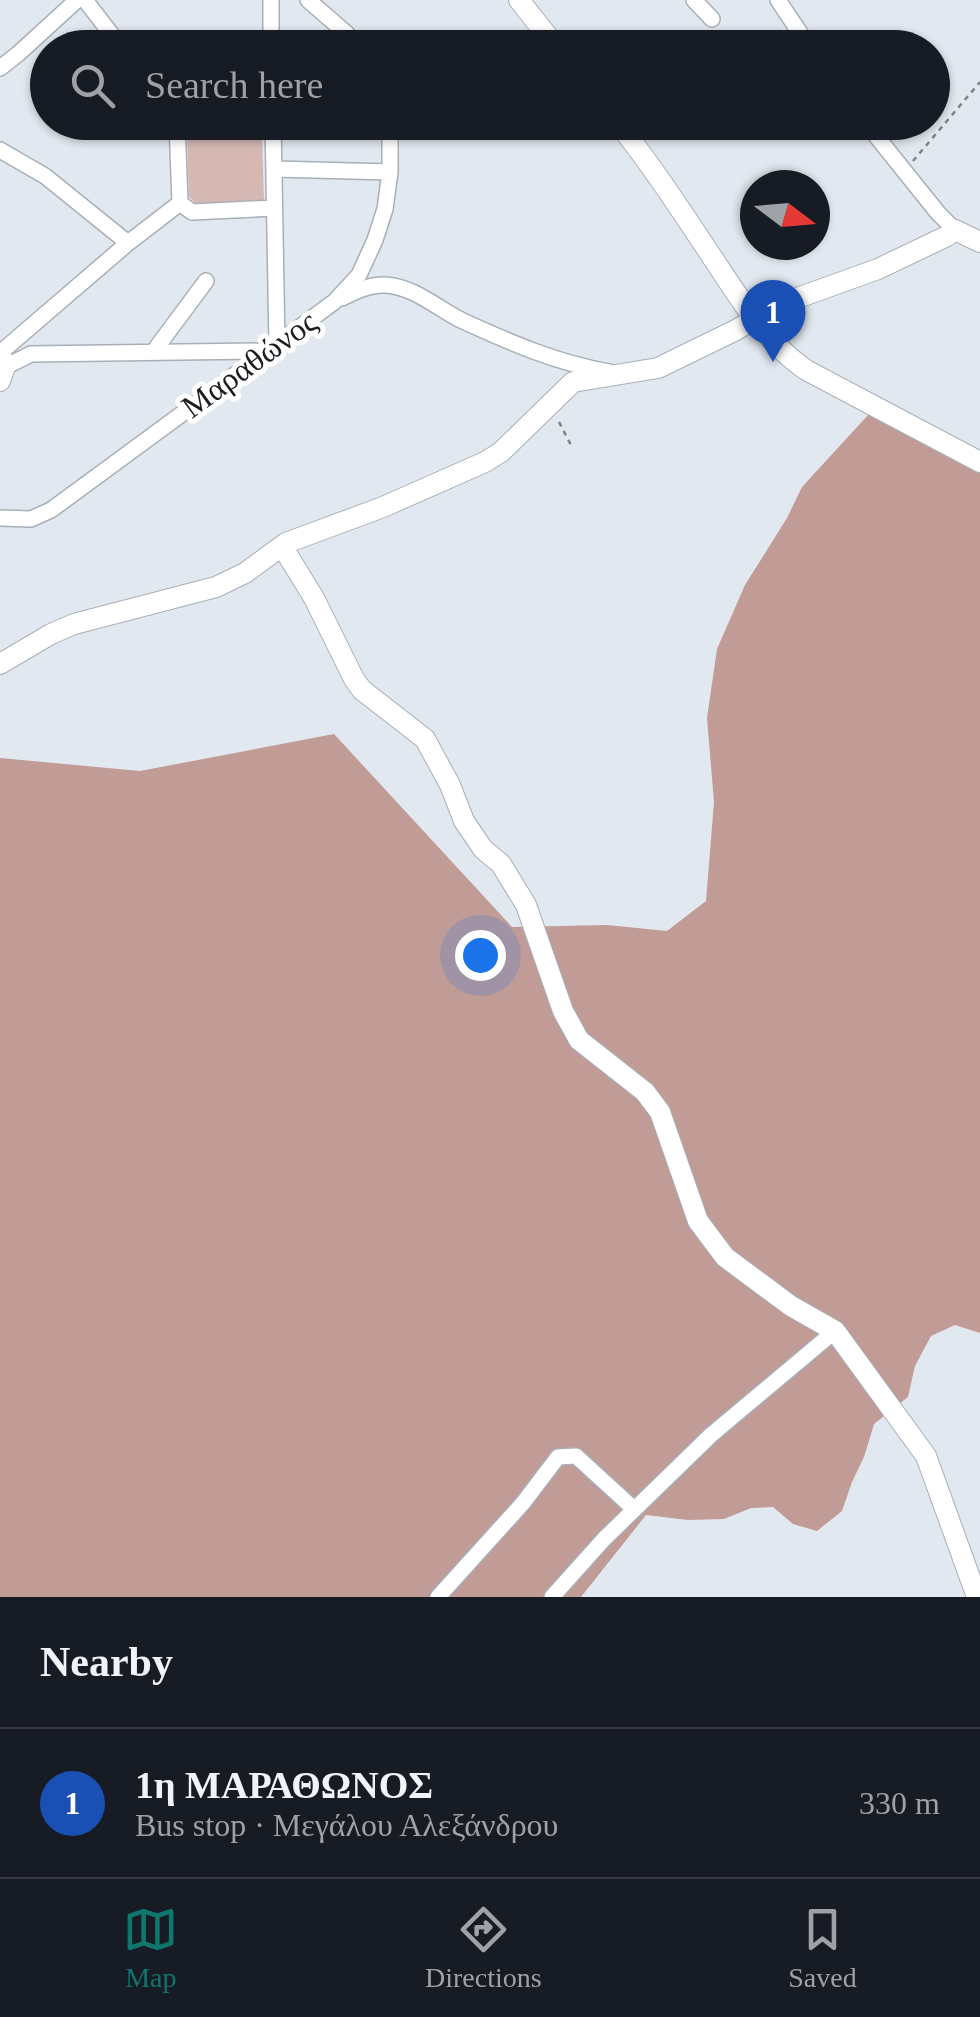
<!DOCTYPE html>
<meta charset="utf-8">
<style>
:root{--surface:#171b24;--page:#20242c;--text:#f1f3f6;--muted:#9ea1a6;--line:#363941;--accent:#0f766e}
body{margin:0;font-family:"Times New Roman",serif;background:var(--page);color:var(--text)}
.compass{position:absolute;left:740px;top:170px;width:90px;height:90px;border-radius:50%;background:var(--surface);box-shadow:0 2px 8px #0004;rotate:106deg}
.you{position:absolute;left:480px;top:955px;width:35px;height:35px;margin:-25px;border:8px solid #fff;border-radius:50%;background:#1a73e8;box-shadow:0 0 0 15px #1a73e833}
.badge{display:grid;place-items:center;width:65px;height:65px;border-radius:50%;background:var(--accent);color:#fff;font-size:32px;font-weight:700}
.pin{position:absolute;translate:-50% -82px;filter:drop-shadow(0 2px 5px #0008)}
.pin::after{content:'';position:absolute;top:52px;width:35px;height:30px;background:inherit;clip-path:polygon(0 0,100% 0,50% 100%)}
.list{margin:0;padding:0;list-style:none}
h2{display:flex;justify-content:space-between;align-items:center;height:130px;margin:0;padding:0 40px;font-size:42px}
h2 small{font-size:32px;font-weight:400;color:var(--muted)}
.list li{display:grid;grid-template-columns:65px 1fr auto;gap:30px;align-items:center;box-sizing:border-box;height:150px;padding:0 40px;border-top:2px solid var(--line)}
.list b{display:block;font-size:38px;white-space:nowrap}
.list p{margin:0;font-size:32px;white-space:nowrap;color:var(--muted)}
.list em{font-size:32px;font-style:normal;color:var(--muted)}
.icon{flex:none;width:55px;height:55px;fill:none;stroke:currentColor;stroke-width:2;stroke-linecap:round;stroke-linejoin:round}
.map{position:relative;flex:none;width:980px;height:1597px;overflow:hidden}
.search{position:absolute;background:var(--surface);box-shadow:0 2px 8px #0004;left:30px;right:30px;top:30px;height:110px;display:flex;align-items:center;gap:25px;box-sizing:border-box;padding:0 35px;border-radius:55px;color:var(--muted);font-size:38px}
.sheet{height:280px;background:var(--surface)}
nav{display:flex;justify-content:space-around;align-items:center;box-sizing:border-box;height:140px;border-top:2px solid var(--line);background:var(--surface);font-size:28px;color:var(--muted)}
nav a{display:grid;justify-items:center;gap:5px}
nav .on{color:var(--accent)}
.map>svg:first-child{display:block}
</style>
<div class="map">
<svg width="980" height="1597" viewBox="0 0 980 1597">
<rect width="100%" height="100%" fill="#e2e8f0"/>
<!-- green -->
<path fill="#d5b8b3" d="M262 137 264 201 198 205 189 197 187 138Z"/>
<!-- forest -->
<path fill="#c19b95" d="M869 414 980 471V1333L955 1325 931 1336 915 1366 908 1397 874 1424 864 1457 852 1482 842 1511 817 1531 793 1524 773 1507 751 1508 724 1519 688 1520 646 1515 581 1597H0V758L140 771 334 734 512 927 607 925 667 931 706 901 714 802 707 718 717 649 745 585 787 518 802 487Z"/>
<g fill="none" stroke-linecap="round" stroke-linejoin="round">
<!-- street casing -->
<g stroke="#a8afb6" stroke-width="18">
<path id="street" d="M85 0 122 48
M271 0V48
M308 0 346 33 359 48
M694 0 712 19
M778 0 810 48
M0 68 18 54 77 0
M177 122 180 203
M273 122 277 345
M865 122 938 213 955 230
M178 131H273
M0 150 45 176 128 243
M275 169 390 172
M180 203 192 212 274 208
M342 298C356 291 371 284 386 285 415 287 438 309 463 321 511 343 557 363 609 372
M154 351 206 281
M0 353 128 243 180 203
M5 367 31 354 265 351
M0 518 31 519 51 510 334 302 359 275 375 240 385 209 390 172V122
M438 1597 523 1503 558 1457 576 1456 634 1509
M552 1597 604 1539 711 1435 835 1331"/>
</g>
<!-- secondary casing -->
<g stroke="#a8afb6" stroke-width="22">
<path id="secondary" d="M519 0 557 48
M617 122C653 167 684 215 716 263 742 302 767 343 806 370L980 462
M0 353 5 367 0 381
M282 546 314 598 354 679 362 690 425 739 450 785 464 821 483 849 501 864 526 905 563 1011 579 1040 645 1092 660 1112 698 1221 725 1257 791 1306 835 1331 926 1456 977 1597
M0 664 51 634 74 624 216 587 245 573 286 543 383 507 485 462 501 452 573 382 658 368 736 330 778 305 878 269 947 236 955 230 980 242"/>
</g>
<!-- path -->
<path stroke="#7e8388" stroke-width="2.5" stroke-dasharray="5 5" stroke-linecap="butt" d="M913 161 980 82
M559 422 572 447"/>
<!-- street -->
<use href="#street" stroke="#fff" stroke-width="15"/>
<!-- secondary -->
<use href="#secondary" stroke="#fff" stroke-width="20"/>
</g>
<g text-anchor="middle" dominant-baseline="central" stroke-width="10" stroke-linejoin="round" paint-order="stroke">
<!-- street labels -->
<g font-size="32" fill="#1b1e21" stroke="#fff">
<text transform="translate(249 364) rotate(-36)">Μαραθώνος</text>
</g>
</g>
</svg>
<svg class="compass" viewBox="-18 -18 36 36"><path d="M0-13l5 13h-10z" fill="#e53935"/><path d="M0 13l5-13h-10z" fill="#9ea1a6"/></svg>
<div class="you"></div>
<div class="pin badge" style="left:773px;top:362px;background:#1a4fb4">1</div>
<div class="search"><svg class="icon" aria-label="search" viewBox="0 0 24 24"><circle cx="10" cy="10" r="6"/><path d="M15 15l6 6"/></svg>Search here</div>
</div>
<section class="sheet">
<h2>Nearby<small></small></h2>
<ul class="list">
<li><span class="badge" style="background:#1a4fb4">1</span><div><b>1η ΜΑΡΑΘΩΝΟΣ</b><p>Bus stop · Μεγάλου Αλεξάνδρου</p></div><em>330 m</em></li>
</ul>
</section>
<nav>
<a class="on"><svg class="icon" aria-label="map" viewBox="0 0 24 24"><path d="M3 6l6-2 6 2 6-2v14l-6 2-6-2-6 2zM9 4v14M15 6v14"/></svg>Map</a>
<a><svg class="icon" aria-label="directions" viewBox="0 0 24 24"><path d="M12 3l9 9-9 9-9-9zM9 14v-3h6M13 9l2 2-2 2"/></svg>Directions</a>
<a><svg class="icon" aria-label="saved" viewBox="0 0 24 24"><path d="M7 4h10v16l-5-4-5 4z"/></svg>Saved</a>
</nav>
